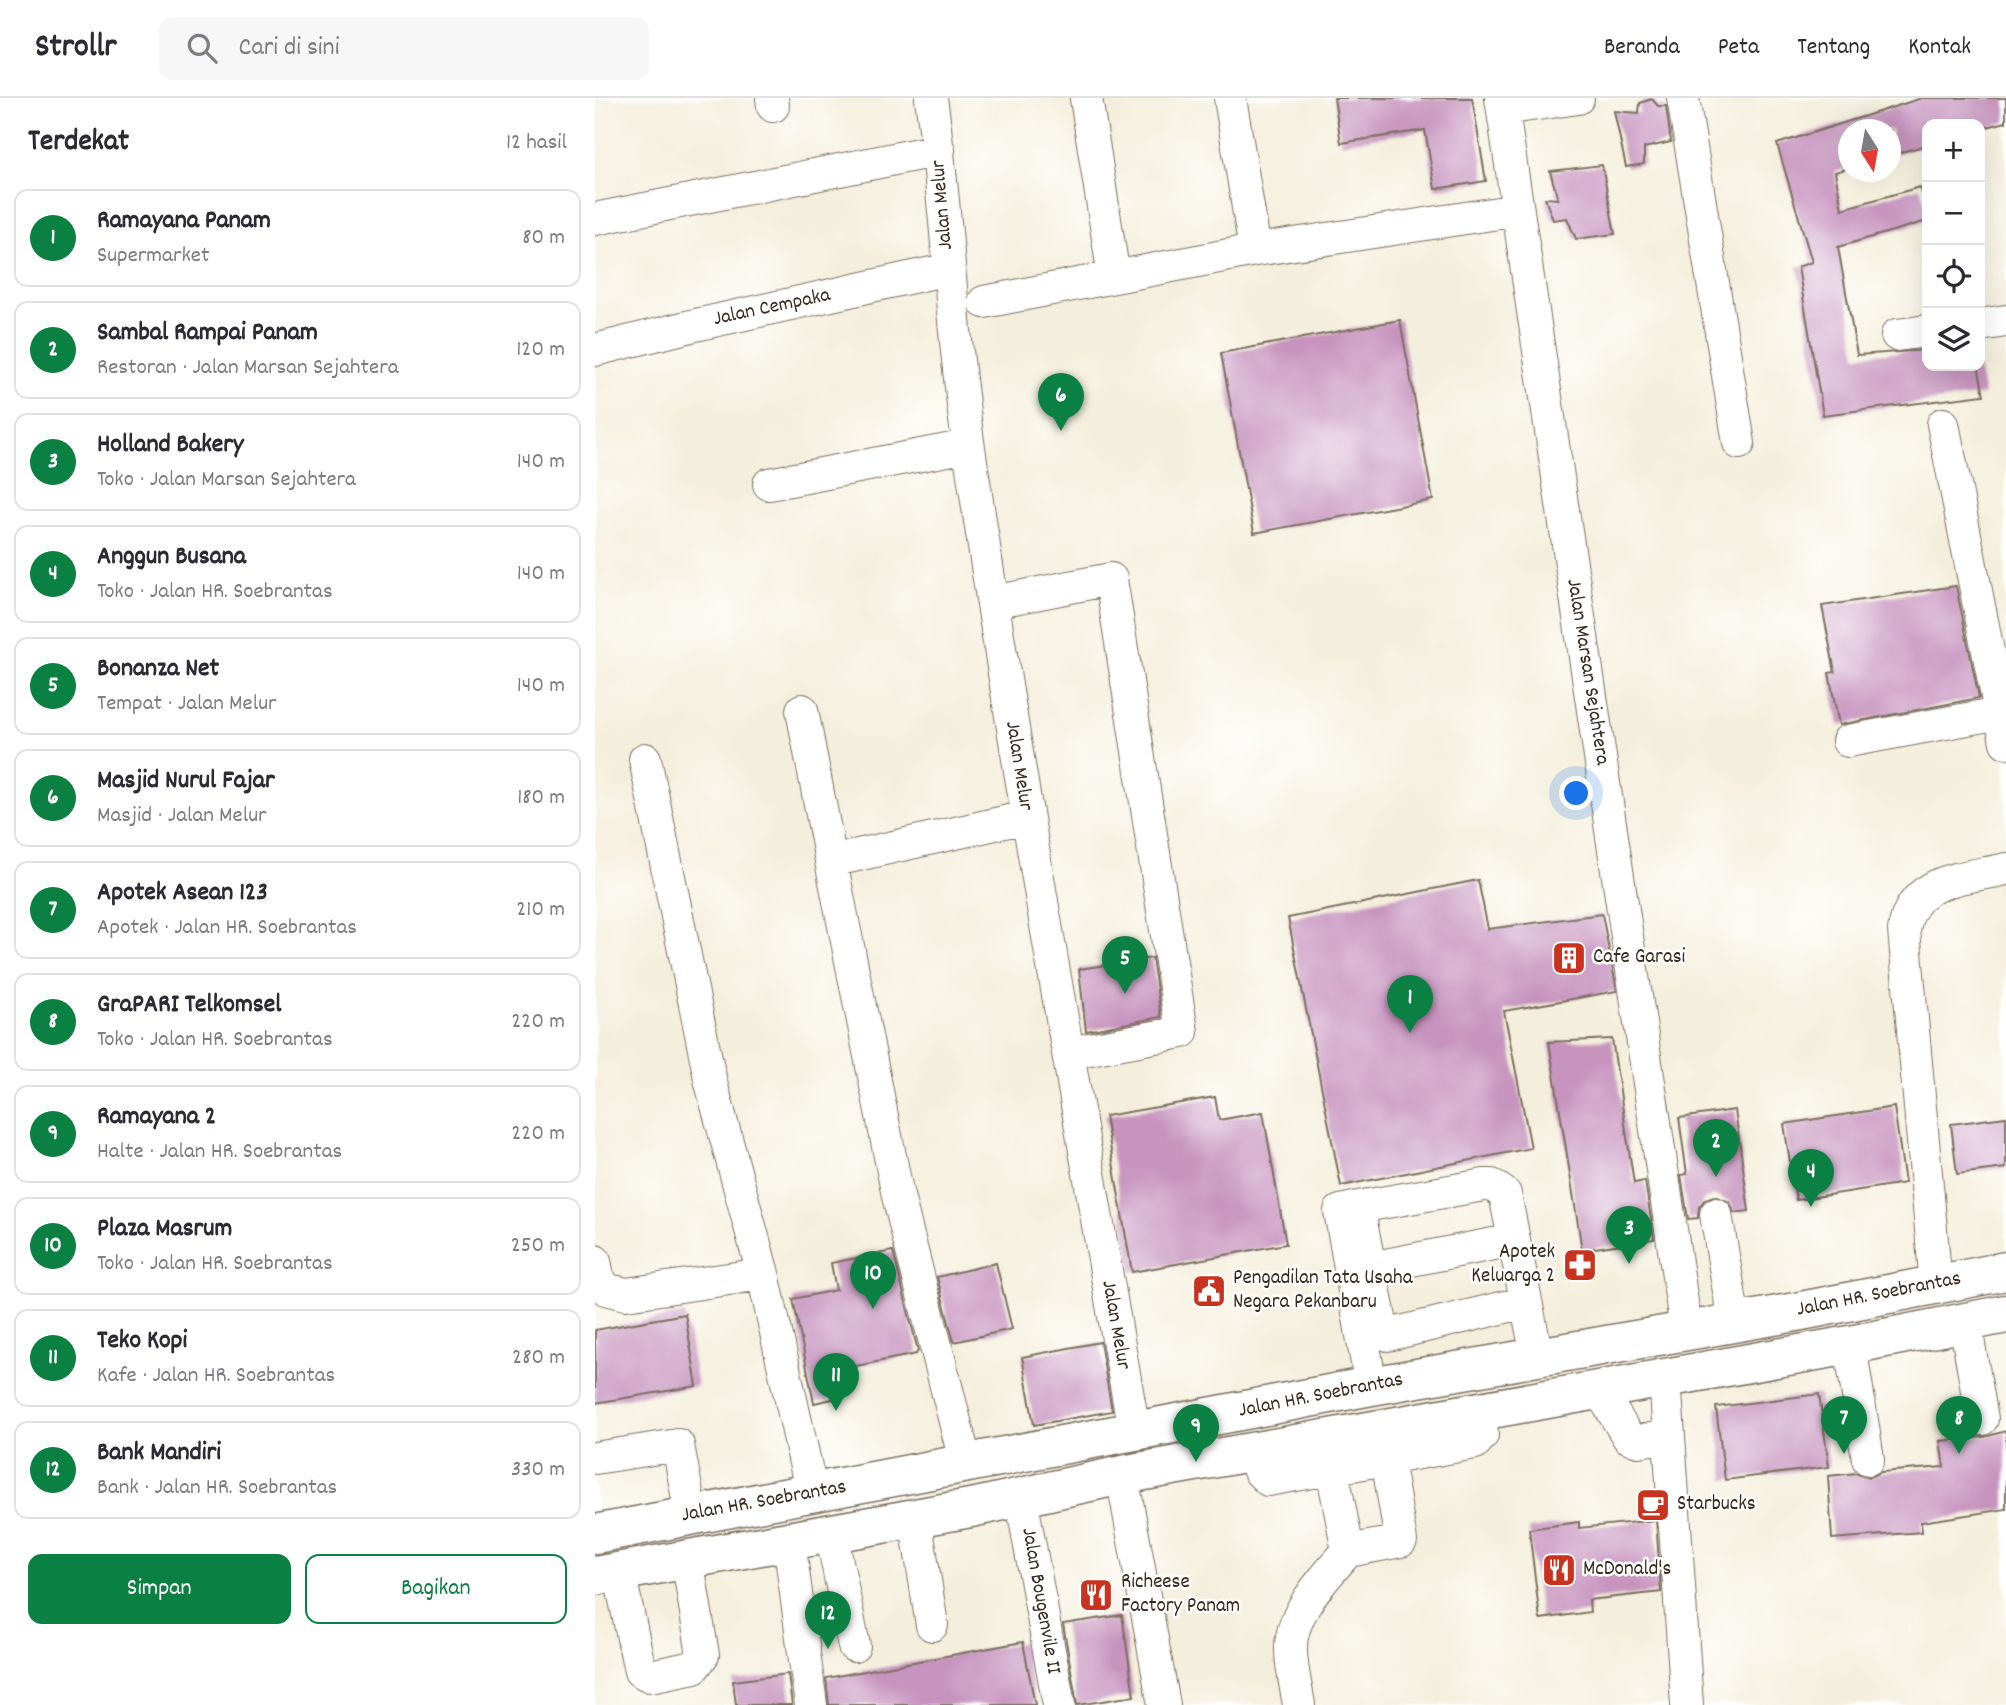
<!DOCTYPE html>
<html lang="id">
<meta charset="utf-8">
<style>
:root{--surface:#fff;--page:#f7f7f7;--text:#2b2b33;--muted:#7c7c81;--line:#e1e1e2;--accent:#0b8043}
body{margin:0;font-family:Dekko,sans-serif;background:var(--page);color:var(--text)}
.controls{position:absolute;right:21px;top:21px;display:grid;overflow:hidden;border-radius:14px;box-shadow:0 7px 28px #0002}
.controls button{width:63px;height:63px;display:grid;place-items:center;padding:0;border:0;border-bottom:2px solid var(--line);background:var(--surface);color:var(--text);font:35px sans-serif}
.compass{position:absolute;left:1243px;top:21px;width:63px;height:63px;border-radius:50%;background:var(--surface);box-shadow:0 7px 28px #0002;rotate:169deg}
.you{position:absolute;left:982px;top:696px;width:24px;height:24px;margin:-18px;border:5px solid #fff;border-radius:50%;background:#1a73e8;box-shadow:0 0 0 10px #1a73e833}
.badge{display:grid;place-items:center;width:46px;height:46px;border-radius:50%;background:var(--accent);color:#fff;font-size:23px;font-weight:700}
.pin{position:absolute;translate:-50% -58px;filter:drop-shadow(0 2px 4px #0008)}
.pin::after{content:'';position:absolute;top:37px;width:24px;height:21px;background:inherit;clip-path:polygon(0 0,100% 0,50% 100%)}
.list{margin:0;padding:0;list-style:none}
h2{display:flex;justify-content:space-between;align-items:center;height:91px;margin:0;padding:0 28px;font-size:30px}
h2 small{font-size:23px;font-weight:400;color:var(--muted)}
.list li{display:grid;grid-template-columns:46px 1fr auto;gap:21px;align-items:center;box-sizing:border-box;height:98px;margin:0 14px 14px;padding:0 14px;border:2px solid var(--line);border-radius:14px}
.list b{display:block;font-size:26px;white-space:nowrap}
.list p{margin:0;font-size:23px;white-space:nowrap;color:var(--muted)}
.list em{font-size:23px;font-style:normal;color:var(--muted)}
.actions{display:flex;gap:14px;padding:21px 28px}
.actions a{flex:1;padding:16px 0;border:2px solid var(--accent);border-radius:14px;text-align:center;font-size:24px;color:var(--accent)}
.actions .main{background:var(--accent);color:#fff}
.icon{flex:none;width:38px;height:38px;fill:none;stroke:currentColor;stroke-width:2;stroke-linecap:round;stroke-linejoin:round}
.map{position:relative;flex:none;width:1411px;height:1607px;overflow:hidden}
header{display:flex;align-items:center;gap:42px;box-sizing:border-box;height:98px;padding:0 35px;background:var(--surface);border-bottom:2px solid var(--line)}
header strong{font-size:33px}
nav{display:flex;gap:38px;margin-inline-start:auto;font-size:24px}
.search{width:490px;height:63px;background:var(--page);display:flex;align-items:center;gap:18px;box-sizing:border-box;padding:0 24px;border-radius:14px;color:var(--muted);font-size:26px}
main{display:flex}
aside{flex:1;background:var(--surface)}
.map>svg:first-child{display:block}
</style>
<header>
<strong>Strollr</strong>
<div class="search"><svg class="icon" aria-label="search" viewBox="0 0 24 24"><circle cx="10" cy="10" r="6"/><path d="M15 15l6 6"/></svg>Cari di sini</div>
<nav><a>Beranda</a><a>Peta</a><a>Tentang</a><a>Kontak</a></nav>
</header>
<main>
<aside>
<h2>Terdekat<small>12 hasil</small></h2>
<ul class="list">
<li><span class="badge">1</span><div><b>Ramayana Panam</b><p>Supermarket</p></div><em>80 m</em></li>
<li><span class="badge">2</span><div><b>Sambal Rampai Panam</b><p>Restoran · Jalan Marsan Sejahtera</p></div><em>120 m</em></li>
<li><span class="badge">3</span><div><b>Holland Bakery</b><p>Toko · Jalan Marsan Sejahtera</p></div><em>140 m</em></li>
<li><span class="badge">4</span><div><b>Anggun Busana</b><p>Toko · Jalan HR. Soebrantas</p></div><em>140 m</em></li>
<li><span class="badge">5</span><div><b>Bonanza Net</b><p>Tempat · Jalan Melur</p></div><em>140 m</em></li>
<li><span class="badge">6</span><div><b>Masjid Nurul Fajar</b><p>Masjid · Jalan Melur</p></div><em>180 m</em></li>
<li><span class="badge">7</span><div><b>Apotek Asean 123</b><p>Apotek · Jalan HR. Soebrantas</p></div><em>210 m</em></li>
<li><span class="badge">8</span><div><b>GraPARI Telkomsel</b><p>Toko · Jalan HR. Soebrantas</p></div><em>220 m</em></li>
<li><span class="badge">9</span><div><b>Ramayana 2</b><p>Halte · Jalan HR. Soebrantas</p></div><em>220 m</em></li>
<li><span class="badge">10</span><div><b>Plaza Masrum</b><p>Toko · Jalan HR. Soebrantas</p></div><em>250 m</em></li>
<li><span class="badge">11</span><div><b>Teko Kopi</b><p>Kafe · Jalan HR. Soebrantas</p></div><em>280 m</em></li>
<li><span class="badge">12</span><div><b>Bank Mandiri</b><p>Bank · Jalan HR. Soebrantas</p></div><em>330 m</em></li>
</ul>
<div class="actions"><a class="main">Simpan</a><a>Bagikan</a></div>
</aside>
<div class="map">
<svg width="1411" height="1607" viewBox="0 0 1411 1607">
<rect width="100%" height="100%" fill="#fff"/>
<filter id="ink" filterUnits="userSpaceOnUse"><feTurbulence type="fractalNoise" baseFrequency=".0143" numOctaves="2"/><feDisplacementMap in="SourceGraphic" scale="14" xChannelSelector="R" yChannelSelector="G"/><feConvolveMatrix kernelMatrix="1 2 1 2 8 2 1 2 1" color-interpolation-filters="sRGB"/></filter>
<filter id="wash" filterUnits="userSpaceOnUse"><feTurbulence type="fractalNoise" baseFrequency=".00686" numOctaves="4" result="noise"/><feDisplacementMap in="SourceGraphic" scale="28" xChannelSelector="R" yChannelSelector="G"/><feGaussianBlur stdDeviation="1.57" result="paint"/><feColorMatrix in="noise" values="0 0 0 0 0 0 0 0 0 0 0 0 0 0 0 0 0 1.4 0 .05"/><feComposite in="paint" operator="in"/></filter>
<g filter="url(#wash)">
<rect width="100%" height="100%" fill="#f4efdc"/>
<g id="blocks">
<!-- building -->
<path fill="#c794bf" d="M739 0H877L891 83 840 91 830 32 746 45Z
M1327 0H1411V24L1385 31V26H1332V47L1296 57V32H1254V70L1240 74 1247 111 1325 89 1332 111V123L1243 149 1262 257 1332 252V268H1383L1389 297 1228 317 1203 169 1217 164 1182 46Z
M1057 1 1063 8H1071L1076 44 1049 50V66L1031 69 1019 13 1044 15 1045 5Z
M1007 67 1020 136 981 141 972 120 958 122 950 100 963 101 955 73Z
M805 222 838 402 659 435 626 255Z
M1361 488 1384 600 1244 627 1234 575 1240 574 1227 508Z
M883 782 893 831 1007 816 1022 893 909 913 936 1050 746 1088 693 820Z
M557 860 566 919 491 933 484 871Z
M1017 941 1039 1085 1050 1083 1059 1141 987 1152 954 944Z
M620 999 624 1022 668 1014 691 1146 537 1174 510 1018Z
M1299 1009 1310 1085 1201 1102 1189 1026Z
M1140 1012 1154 1113 1139 1115 1135 1104 1119 1098 1110 1101 1104 1109 1103 1120 1093 1121 1086 1077 1092 1076 1084 1020Z
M1411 1019V1070L1362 1076 1356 1026Z
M298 1153 323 1253 321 1256 251 1270 256 1297 219 1305 198 1201 241 1192 236 1165Z
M401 1165 417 1231 359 1244 342 1179Z
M90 1216 102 1288 0 1305V1232Z
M505 1244 517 1313 439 1327 427 1259Z
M1224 1296 1234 1369 1130 1382 1121 1309Z
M1411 1333V1411L1326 1424 1327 1434 1237 1441 1233 1378 1262 1375 1275 1379 1286 1374 1349 1369 1345 1343 1389 1339Z
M1061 1422 1066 1494 994 1502 995 1514 945 1521 934 1431 984 1424V1430Z
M527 1517 539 1598 482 1607 468 1526Z
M428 1544 440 1607H234L231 1580Z
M193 1576 197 1607H141L138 1583Z"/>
</g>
</g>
<g filter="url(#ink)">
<use href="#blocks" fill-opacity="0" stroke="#7c6f60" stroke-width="2"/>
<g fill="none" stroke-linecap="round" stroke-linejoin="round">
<!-- minor casing -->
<g stroke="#7c6f60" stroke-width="34">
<path id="minor" d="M177 0 178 8
M336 0C353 116 356 234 374 350 423 679 482 1005 539 1333
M491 0 519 179
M635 0 660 152
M906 0 1091 1231
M1088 0 1144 345
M908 11 983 0
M0 121 344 52
M389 204 660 152 923 112
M1385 227 1411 223
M1302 237 1332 233
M0 252 96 228 354 171
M1348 326 1411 644
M174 386 373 348
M398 504 516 481 587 934 473 955
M207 612 236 763
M1253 643 1405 615
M50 661 116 985 168 1176 217 1396
M763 1109 788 1235 793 1237 923 1206 930 1198 910 1096 897 1087H889L763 1109 745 1113 776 1288
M1121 1116 1139 1223
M0 1163 3 1179 11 1191 31 1196 168 1176
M775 1170 919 1142
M1341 1187 1309 832C1317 779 1369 781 1411 771
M930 1198 942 1258
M1370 1224 1387 1321
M1255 1247 1273 1361
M1070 1279 1092 1607
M1004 1291 1033 1339 1043 1343 1074 1338
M659 1353 664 1373 673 1382 880 1345 887 1337 885 1313
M0 1360 83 1347 96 1417
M371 1367 303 1098 236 763 431 719
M737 1371 753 1453
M527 1377 569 1607
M426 1399 464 1607
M320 1419 337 1527
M236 1434 259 1548
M194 1443 216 1607
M24 1473 45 1573 55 1578 99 1569 108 1557 92 1460
M704 1607C701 1588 695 1566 696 1547 698 1512 731 1478 753 1453L806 1443 792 1361"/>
</g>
<!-- major casing -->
<g stroke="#7c6f60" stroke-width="41">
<path id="major" d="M0 1436 776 1288 1201 1214 1411 1173
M0 1478 381 1409 527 1377 1255 1247 1411 1216"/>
</g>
<!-- minor -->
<use href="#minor" stroke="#fff" stroke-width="32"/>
<!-- major -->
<use href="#major" stroke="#fff" stroke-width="38"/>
</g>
</g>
<!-- icons -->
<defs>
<g id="building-square" transform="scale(1.75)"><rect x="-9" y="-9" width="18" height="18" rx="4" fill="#c8321e" stroke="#fff"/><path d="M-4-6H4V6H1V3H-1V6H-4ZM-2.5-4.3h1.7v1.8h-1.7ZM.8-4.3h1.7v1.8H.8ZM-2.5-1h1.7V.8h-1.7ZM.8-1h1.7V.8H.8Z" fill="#fff"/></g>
<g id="pharmacy-square" transform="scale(1.75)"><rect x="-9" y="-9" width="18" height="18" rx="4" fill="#c8321e" stroke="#fff"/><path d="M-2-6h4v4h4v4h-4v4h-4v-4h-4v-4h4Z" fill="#fff"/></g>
<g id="civic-square" transform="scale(1.75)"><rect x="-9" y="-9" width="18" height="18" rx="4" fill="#c8321e" stroke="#fff"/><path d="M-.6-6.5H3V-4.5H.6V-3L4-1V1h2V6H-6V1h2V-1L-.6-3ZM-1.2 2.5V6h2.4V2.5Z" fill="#fff"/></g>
<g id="cafe-square" transform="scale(1.75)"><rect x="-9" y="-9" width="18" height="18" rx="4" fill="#c8321e" stroke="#fff"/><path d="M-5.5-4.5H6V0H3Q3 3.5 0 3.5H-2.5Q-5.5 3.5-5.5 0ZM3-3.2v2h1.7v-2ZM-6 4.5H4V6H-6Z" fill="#fff"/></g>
<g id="restaurant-square" transform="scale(1.75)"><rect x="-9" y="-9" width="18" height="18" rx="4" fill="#c8321e" stroke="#fff"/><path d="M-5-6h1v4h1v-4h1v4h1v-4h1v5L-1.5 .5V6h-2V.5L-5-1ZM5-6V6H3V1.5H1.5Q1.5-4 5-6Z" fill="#fff"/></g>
</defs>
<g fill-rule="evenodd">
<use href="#building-square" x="974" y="860"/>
<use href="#pharmacy-square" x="985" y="1167"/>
<use href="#civic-square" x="614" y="1193"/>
<use href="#cafe-square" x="1058" y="1407"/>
<use href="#restaurant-square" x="964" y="1472"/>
<use href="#restaurant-square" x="501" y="1497"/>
</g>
<g text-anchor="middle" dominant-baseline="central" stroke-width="5" stroke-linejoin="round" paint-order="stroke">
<!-- street labels -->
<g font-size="21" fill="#3b2a1e" stroke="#fff">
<text transform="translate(348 107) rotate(-95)">Jalan Melur</text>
<text transform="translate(177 210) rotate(-12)">Jalan Cempaka</text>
<text transform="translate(992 574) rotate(81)">Jalan Marsan Sejahtera</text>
<text transform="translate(423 668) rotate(81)">Jalan Melur</text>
<text transform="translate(1284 1197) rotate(-11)">Jalan HR. Soebrantas</text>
<text transform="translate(520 1227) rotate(80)">Jalan Melur</text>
<text transform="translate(726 1298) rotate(-11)">Jalan HR. Soebrantas</text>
<text transform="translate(169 1404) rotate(-10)">Jalan HR. Soebrantas</text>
<text transform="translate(445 1503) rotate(80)">Jalan Bougenvile II</text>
</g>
<!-- poi labels -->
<g font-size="21" fill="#3b2a1e" stroke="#fff" text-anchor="start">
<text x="998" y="860">Cafe Garasi</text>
<text x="960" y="1155" text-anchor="end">Apotek<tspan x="960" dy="24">Keluarga 2</tspan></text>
<text x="638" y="1181">Pengadilan Tata Usaha<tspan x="638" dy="24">Negara Pekanbaru</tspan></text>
<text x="1082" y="1407">Starbucks</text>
<text x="988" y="1472">McDonald's</text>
<text x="526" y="1485">Richeese<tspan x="526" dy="24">Factory Panam</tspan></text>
</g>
</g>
</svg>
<div class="controls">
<button>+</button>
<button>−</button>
<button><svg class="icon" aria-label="locate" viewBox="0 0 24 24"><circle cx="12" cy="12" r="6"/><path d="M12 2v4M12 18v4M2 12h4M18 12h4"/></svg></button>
<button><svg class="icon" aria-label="layers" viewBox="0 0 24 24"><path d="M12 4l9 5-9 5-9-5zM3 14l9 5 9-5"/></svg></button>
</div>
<svg class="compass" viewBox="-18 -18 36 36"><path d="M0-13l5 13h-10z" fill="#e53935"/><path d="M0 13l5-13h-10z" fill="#7c7c81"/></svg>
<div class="you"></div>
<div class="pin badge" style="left:815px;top:935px">1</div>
<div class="pin badge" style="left:1121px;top:1079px">2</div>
<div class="pin badge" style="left:1034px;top:1166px">3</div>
<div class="pin badge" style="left:1216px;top:1109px">4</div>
<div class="pin badge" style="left:530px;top:896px">5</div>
<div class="pin badge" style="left:466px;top:333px">6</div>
<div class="pin badge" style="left:1249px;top:1356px">7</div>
<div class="pin badge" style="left:1364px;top:1356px">8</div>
<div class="pin badge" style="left:601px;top:1364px">9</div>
<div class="pin badge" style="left:278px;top:1211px">10</div>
<div class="pin badge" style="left:241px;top:1313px">11</div>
<div class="pin badge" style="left:233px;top:1551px">12</div>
</div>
</main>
